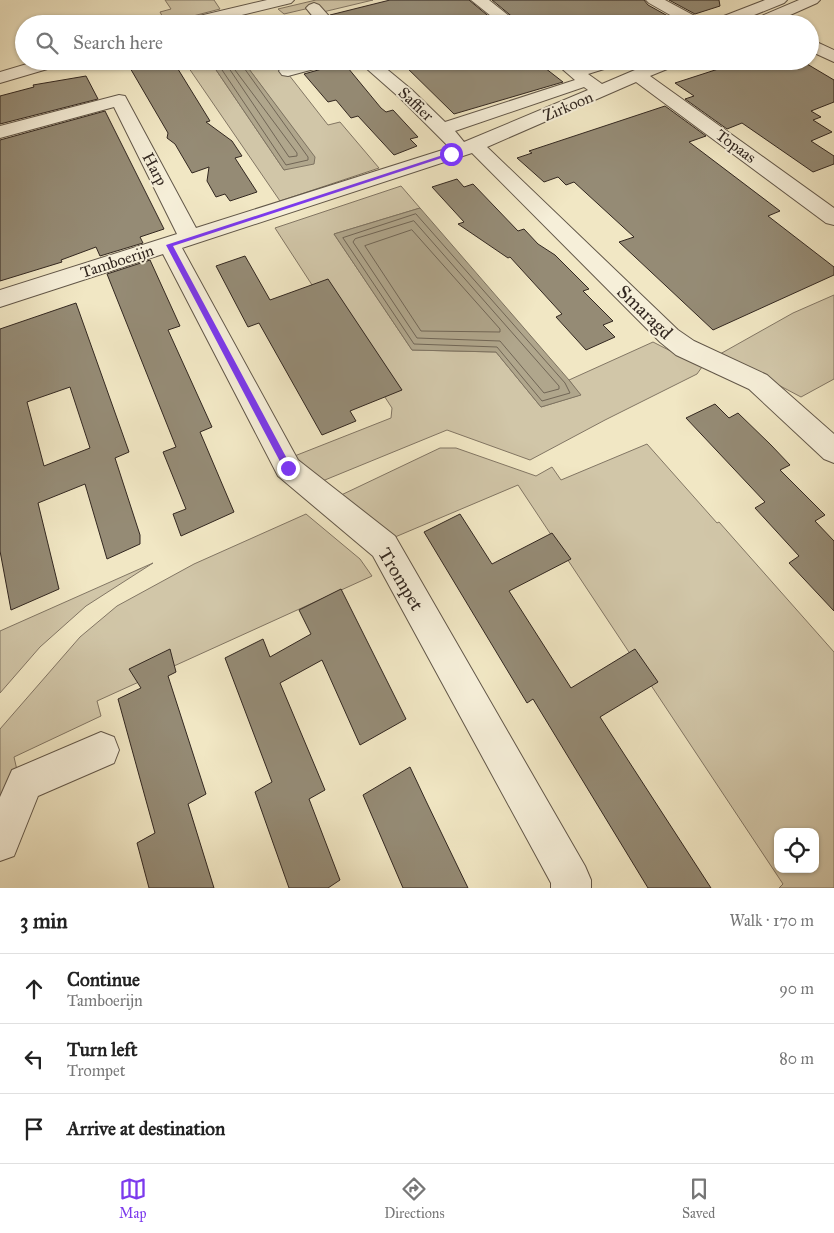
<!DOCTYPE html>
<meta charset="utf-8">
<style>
:root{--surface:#fff;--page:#f2f2f2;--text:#222;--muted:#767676;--line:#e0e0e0;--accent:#7c3aed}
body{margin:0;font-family:"IM FELL Great Primer",serif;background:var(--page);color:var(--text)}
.controls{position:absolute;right:15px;bottom:15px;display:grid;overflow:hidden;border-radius:10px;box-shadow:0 1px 4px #0004}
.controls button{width:45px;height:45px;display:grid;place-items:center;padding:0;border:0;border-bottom:1px solid var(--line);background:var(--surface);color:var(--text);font:25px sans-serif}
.stop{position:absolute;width:15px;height:15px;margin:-11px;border:4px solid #7c3aed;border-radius:50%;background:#fff}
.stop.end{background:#7c3aed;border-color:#fff;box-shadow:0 1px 5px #0008}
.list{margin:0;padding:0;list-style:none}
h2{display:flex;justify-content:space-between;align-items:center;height:65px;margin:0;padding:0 20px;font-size:21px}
h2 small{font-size:16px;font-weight:400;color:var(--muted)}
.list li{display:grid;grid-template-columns:32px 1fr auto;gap:15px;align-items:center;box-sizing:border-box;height:70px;padding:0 20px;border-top:1px solid var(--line)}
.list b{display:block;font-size:19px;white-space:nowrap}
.list p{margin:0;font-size:16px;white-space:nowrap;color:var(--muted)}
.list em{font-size:16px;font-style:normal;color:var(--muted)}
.icon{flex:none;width:28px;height:28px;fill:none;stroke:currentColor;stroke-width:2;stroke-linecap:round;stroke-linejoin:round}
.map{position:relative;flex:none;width:834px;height:888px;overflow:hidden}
.search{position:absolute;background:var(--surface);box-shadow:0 1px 4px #0004;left:15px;right:15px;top:15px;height:55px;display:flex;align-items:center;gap:12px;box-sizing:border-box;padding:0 18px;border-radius:28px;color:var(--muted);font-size:19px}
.sheet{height:275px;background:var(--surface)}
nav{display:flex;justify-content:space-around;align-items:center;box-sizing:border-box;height:70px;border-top:1px solid var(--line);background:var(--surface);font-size:14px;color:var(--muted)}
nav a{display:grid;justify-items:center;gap:2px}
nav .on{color:var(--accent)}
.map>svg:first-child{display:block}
</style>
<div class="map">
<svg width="834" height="888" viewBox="0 0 834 888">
<rect width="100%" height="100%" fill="#f1e7c4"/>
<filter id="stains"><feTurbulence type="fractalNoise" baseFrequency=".004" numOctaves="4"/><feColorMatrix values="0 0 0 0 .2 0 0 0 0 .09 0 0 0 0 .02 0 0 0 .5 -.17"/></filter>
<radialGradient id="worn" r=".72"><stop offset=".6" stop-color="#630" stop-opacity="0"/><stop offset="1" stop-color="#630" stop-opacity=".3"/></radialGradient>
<!-- green -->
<path fill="#d1c6a8" stroke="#827664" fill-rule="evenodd" d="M165 0H214L220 9 166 23 160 12 171 9Z
M316 0H373L323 12 318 6 284 14 278 9Z
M184 61H210L284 170 314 157 243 61H278L328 125 340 122 379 168 280 201Z
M401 186 420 208 334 234 412 350 496 352 541 407 580 395 569 380 653 342 702 367 697 374 605 420 530 460 447 430 320 482 292 457 391 418 392 408 275 228Z
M834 295V379L801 397 720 354 793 313Z
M647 444 717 523 719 522 834 652V888H779L783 884 518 485 388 540 337 497 440 448H456L536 476 552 467 561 480ZM778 832H815V869H778Z
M306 514 360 559 372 576 97 701 101 716 14 757 24 801 0 837V729L80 637 117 606 194 564Z
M153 563 86 606 40 647 0 693V631Z"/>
<!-- water -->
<path fill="#b0a68c" stroke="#7e7361" d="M210 61H243L315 157 314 164 284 170Z
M420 208 569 380 581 395 541 407 496 352 412 350 334 234Z"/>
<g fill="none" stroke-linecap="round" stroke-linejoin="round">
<!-- shore -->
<path stroke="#716656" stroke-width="1" d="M216 61 286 165 308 160V157L239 61
M224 61 289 157 297 156V153L235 70 233 61
M416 214 565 383 570 393 542 401 497 347 414 344 343 238Z
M414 221 559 386V389L544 393 500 341 417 338 353 242 355 239Z
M412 230 500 329V332L421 331 365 246Z"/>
</g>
<!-- building -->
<path fill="#958b75" stroke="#322720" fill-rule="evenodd" d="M390 0H469L498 24H338L330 15Z
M492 0H644L648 5 675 20 661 24H521Z
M669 0H719L720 6 695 14Z
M126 61H173L210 121 206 122 232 141 242 156 235 158 257 192 230 201 225 194 216 197 207 181 209 167 192 173 175 144 167 138 168 133Z
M333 61H356L360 65 348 68 381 108 386 112 393 110 418 137 410 139 417 146 394 155 358 116 351 118 336 100 328 102 304 74 329 67Z
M400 61H536L563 82 454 114Z
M743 61H802L834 80V102L811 111 821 117 813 120 832 132 811 141 834 156V164L813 172 742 123 727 129 685 99 694 96 675 83Z
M86 76 98 99 0 124V96L34 87 33 85Z
M665 106 706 136 689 142 780 211 768 216 834 267V275L713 330 619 242 634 237 574 182 566 185 558 177 544 182 517 158 532 153 529 151Z
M105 111 164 229 140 237 143 243 100 256 96 247 61 260 62 262 0 281V140Z
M457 179 464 187 473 184 518 231 524 229 538 244 555 255 589 289 583 291 613 321 603 325 615 337 586 350 556 317 562 314 510 257 508 258 458 224 464 222 432 187Z
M245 256 270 300 328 279 402 390 350 411 356 421 322 435 259 323 248 327 216 266Z
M150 260 180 326 168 330 212 427 200 432 234 512 181 536 173 514 186 509 163 452 176 447 107 274Z
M76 303 129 452 115 458 140 535V544L107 559 85 484 38 503 59 589 11 610 0 551V329ZM70 387 90 448 44 466 27 402Z
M715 404 729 418 738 413 771 445 790 465 780 470 825 515 815 521 834 541V611L789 563 799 556 755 508 765 502 686 418Z
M460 514 492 564 552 533 571 559 509 591 571 688 635 649 658 682 600 717 711 888H648L533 699 527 703 424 532Z
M341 589 406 719 360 745 322 660 280 683 325 790 309 799 340 880 328 888H289L255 792 272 782 225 658 263 639 270 657 311 634 299 610Z
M170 649 176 672 168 676 206 794 188 804 214 888H149L137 843 155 833 118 699 141 688 129 669Z
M410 767 426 801 468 888H403L363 795Z"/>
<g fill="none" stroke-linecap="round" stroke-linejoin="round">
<!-- minor casing -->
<g stroke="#625749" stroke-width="2">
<path id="minor" d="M267 0H294L291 3 205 24H176L178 21Z
M471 0H489L519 24H501Z
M646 0H665L704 21 706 24H686L649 3Z
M765 0H787L784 3 732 24H709L711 21Z
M799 0H820L817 3 770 24H757L755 21 757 18Z
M314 3 319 5 336 24H319L306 8 309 5Z
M810 39 834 50V62L810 51Z
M37 61H63L61 65 0 83V72Z
M304 61H331L329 65 288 76 282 75 279 71 282 67Z
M358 61H377L412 90 445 122 575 80 553 61H572L578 66 593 61H619L617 65 588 74 602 84 656 61H679L677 65 650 76 834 208V225L826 223 636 82 487 147 678 330 694 341 767 375 834 434V463L824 459 749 389 676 355 660 342 472 153 182 248 298 460 395 536 585 866 591 880V888H551V883L373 556 278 476 163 254 0 307V290L177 234 114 107 0 138V126L119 95 125 96 196 228 452 147 448 146 400 98ZM584 87 588 90 464 142 455 131Z
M101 732 114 737 119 750 114 763 38 796 14 856 0 861V797L12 770Z"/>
</g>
<!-- minor -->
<use href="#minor" fill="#f6efd9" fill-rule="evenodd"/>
</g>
<!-- route -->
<path fill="#7c3aed" d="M449 153 454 154 173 246 292 468 291 471H285L166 245Z"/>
<g text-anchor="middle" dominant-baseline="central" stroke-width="4" stroke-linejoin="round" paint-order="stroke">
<!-- far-street labels -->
<g font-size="16" fill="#322720" stroke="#f6efd9">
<text transform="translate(416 104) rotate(43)">Saffier</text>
<text transform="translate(568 106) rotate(-23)">Zirkoon</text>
<text transform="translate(736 146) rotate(36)">Topaas</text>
<text transform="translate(155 169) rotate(62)">Harp</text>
<text transform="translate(117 261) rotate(-18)">Tamboerijn</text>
</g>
<!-- street labels -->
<g font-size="19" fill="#322720" stroke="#f6efd9">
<text transform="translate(645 312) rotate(44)">Smaragd</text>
<text transform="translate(401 579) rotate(59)">Trompet</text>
</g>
</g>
<rect width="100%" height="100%" filter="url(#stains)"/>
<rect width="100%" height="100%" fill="url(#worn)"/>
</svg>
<div class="controls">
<button><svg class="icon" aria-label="locate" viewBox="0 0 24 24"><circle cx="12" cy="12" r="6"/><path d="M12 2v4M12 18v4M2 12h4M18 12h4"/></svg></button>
</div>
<div class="stop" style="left:451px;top:154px"></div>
<div class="stop end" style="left:288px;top:468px"></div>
<div class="search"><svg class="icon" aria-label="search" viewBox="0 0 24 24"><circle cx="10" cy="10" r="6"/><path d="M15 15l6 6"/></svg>Search here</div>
</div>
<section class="sheet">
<h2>3 min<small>Walk · 170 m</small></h2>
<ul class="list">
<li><svg class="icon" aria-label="ahead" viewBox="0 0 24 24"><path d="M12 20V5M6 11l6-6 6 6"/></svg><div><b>Continue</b><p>Tamboerijn</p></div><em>90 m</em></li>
<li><svg class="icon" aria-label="left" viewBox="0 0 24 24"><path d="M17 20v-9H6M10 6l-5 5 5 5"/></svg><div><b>Turn left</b><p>Trompet</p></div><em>80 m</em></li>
<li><svg class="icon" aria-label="arrive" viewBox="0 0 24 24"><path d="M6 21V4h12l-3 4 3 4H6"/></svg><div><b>Arrive at destination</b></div></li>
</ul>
</section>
<nav>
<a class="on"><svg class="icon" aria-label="map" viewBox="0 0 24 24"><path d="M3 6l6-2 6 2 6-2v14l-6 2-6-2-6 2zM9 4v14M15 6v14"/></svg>Map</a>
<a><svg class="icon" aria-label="directions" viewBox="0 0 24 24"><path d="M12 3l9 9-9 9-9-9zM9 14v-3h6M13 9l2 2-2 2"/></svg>Directions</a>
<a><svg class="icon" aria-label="saved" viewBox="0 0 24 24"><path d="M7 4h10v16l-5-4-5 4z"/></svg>Saved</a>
</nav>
